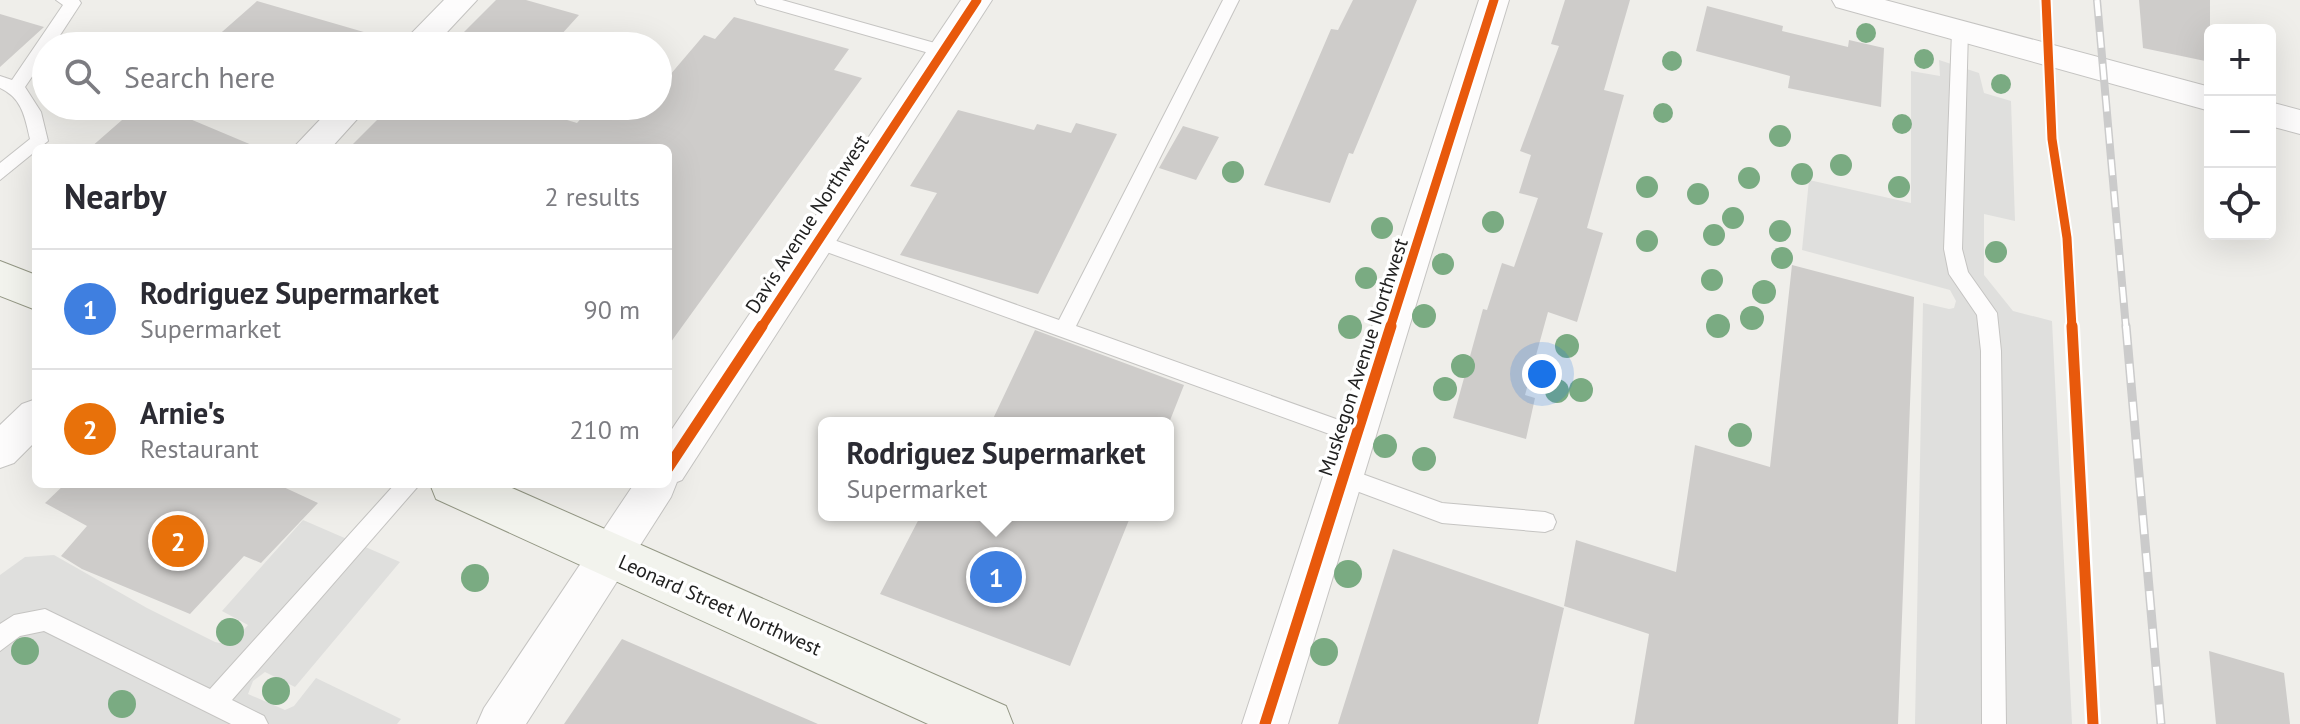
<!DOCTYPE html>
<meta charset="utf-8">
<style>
:root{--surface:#fff;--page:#f2f2f3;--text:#2b2b33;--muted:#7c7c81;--line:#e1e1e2;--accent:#696967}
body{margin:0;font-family:"PT Sans",sans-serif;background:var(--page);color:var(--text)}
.controls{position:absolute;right:24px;top:24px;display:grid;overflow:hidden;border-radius:12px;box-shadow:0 8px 32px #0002}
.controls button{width:72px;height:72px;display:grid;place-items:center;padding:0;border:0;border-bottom:2px solid var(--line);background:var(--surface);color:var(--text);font:40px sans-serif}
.you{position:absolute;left:1542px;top:374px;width:28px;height:28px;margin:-20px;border:6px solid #fff;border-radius:50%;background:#1a73e8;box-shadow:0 0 0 12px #1a73e833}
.badge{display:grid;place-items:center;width:52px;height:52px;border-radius:50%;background:var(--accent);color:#fff;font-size:26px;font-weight:700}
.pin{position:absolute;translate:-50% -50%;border:4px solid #fff;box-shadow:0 2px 8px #0006}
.popup{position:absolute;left:818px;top:417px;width:356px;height:104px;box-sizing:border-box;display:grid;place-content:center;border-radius:12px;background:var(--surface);filter:drop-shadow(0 2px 6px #0005);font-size:26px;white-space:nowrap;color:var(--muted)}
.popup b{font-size:30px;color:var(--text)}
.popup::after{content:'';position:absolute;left:50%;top:100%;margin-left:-16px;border:16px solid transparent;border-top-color:var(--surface)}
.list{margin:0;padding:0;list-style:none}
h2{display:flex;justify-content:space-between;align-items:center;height:104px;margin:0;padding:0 32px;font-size:34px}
h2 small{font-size:26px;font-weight:400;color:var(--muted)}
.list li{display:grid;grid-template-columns:52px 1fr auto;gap:24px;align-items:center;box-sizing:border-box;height:120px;padding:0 32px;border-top:2px solid var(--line)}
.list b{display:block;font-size:30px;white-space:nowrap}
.list p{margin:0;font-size:26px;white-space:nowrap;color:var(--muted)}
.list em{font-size:26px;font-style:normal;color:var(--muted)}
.icon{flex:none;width:44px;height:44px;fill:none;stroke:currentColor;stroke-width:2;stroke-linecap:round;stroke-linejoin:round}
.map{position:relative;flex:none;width:2300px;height:724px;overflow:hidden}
.search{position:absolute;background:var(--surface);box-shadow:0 8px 32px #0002;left:32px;top:32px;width:640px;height:88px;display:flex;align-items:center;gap:20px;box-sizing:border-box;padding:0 28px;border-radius:44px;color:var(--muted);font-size:30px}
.panel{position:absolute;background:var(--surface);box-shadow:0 8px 32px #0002;left:32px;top:144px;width:640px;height:344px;border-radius:12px}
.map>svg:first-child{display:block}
</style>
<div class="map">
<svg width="2300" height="724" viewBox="0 0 2300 724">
<rect width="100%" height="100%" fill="#efeeea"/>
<!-- parking -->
<path fill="#dfdfdd" d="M1939 60 1979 73 1984 93 2011 101 2015 221 1984 214V275L2013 311 2052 321 2072 724H1915L1923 303 1949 309 1954 308 1956 301 1950 290 1802 250 1809 180 1911 203V71L1940 76Z
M303 520 400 562 295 687 265 672 253 681 248 694 285 710 294 706 316 678 401 719 397 724H0V575L25 557 54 555 147 608 215 642 230 645 248 625 222 611Z"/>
<!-- building -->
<path fill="#ceccca" d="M496 0H526L579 15 551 46H450Z
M1353 0H1417L1353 154 1349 153 1330 203 1264 185 1331 29 1338 30Z
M1565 0H1630L1604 90 1624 95 1587 228 1603 233 1577 322 1548 312 1525 395 1535 398 1526 439 1453 418 1483 309 1487 310 1502 263 1514 267 1538 198 1519 193 1531 155 1520 151 1559 46 1551 44Z
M2139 0H2210V62L2143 48Z
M257 1 381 37 380 46H206Z
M1707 6 1783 26 1782 31 1848 47 1849 40 1884 48 1881 107 1788 88 1790 76 1696 51Z
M0 14 44 27 0 67Z
M734 17 849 49 834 70 862 78 668 346V148H349L391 106H521L577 123 592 106H658V89L704 35 715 39Z
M138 106H159L259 148H90Z
M958 110 1034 130 1037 124 1071 133 1076 123 1117 134 1038 294 900 255 937 193 910 186Z
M1183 126 1219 137 1196 180 1159 168Z
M1792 265 1914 297 1898 724H1634L1649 634 1564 606 1576 540 1676 572 1695 445 1770 467Z
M1035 330 1184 385 1169 423H991Z
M65 484H277L318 503 261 563 244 556 190 614 82 569 61 556 87 526 45 503Z
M921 515H1131L1070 666 880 594Z
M1393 549 1564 608 1538 724H1338Z
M622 639 818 724H564Z
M2209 651 2284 673 2290 724H2216Z"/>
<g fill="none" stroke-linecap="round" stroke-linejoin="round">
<!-- lane casing -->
<g stroke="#c5c4c2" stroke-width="2">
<path id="lane" d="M56 0H79L81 3 53 46H46V56L25 87 41 112 48 141 0 180V163L30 139C25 117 22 98 0 88V76L12 80 63 5Z
M755 0H782L949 47 951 51 943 57 757 4Z
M1223 0H1239L1076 326 1364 429 1367 435 1364 441 1357 444 810 246 808 241 810 236 817 234 1059 320Z
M1960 25 1968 31 1962 249 1968 272 1997 313 2001 351 2006 724H1982L1981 351 1977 315 1949 274 1944 249 1952 31Z
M1343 467 1442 503 1545 512 1553 515 1556 522 1553 529 1545 532 1442 523 1335 483 1332 476 1335 469Z
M395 484H420L232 700 264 716 268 724H231L44 631 20 636 0 651V624L14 615 45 609 210 689Z"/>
</g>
<!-- street casing -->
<g stroke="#c5c4c2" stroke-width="2">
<path id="street" d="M444 0H477L434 46H399Z
M961 0H992L682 480 677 482 671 497 526 724H477L484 708 634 484H668V435Z
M1479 0H1509L1288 724H1242Z
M1832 0H1885L2210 87V111L1836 7Z
M2270 102 2300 110V134L2270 126Z
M333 106H369L331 148H293Z
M36 399V441L14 463 0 468V425L22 404Z"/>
</g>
<!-- secondary casing -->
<g stroke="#939784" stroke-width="2">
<path id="secondary" d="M0 261 36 275V310L0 296Z
M430 484H503L1006 706 1013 724H928L436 499Z"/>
</g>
<!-- lane -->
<use href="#lane" fill="#fdfcfc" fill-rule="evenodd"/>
<!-- street -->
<use href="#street" fill="#fdfcfc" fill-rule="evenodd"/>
<!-- secondary -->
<use href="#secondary" fill="#f2f3ed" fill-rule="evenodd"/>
<!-- rail-far1 casing -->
<g stroke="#cbcbcb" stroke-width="8">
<path id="rail-far1" d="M2097 0 2126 328"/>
</g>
<!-- rail casing -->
<g stroke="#cbcbcb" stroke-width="9">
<path id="rail" d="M2126 326 2161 724"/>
</g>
<!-- rail-far1 -->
<use href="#rail-far1" stroke="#fff" stroke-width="5" stroke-dasharray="16" stroke-linecap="butt"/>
<!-- rail -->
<use href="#rail" stroke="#fff" stroke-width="6" stroke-dasharray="19" stroke-linecap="butt"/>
<!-- cycleway-far1 casing -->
<g stroke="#fff" stroke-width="13">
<path id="cycleway-far1" d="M2046 0 2052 139 2067 238 2072 328
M761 328 977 0
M1390 328 1494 0"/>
</g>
<!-- cycleway casing -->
<g stroke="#fff" stroke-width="16">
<path id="cycleway" d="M2072 326 2093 724
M668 468 762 326
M1265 724 1391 326"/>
</g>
<!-- cycleway-far1 -->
<use href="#cycleway-far1" stroke="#e8590c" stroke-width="9"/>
<!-- cycleway -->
<use href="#cycleway" stroke="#e8590c" stroke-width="11"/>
</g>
<!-- trees -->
<g fill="#7aab82">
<circle cx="1866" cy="33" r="10"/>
<circle cx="1924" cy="59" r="10"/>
<circle cx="1672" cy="61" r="10"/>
<circle cx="2001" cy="84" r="10"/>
<circle cx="1663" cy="113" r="10"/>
<circle cx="1902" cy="124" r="10"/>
<circle cx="1780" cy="136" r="11"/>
<circle cx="1841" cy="165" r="11"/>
<circle cx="1233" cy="172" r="11"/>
<circle cx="1802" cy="174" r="11"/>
<circle cx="1749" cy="178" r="11"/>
<circle cx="1647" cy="187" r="11"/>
<circle cx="1899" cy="187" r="11"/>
<circle cx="1698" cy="194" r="11"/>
<circle cx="1733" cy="218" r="11"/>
<circle cx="1493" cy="222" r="11"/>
<circle cx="1382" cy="228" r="11"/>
<circle cx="1780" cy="231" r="11"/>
<circle cx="1714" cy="235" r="11"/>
<circle cx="1647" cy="241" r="11"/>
<circle cx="1996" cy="252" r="11"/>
<circle cx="1782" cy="258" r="11"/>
<circle cx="1443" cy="264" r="11"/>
<circle cx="1366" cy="278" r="11"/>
<circle cx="1712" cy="280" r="11"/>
<circle cx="1764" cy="292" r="12"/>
<circle cx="1424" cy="316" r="12"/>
<circle cx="1752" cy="318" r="12"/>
<circle cx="1718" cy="326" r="12"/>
<circle cx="1350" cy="327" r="12"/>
<circle cx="1567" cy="346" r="12"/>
<circle cx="1463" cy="366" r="12"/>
<circle cx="1445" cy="389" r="12"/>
<circle cx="1581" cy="390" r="12"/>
<circle cx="1557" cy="391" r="12"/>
<circle cx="1740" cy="435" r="12"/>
<circle cx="1385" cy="446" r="12"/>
<circle cx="1424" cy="459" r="12"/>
<circle cx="1348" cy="574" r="14"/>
<circle cx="475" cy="578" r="14"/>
<circle cx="230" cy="632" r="14"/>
<circle cx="25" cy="651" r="14"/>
<circle cx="1324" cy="652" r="14"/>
<circle cx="276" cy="691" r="14"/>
<circle cx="122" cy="704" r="14"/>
</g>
<g text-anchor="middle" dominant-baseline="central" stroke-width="7" stroke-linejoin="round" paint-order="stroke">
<!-- street labels -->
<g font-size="20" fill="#212121" stroke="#fff">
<text transform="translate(807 224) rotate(-57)">Davis Avenue Northwest</text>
<text transform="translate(1363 357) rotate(-72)">Muskegon Avenue Northwest</text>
<text transform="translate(720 605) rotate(24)">Leonard Street Northwest</text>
</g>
</g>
</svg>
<div class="controls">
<button>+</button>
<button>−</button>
<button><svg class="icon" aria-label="locate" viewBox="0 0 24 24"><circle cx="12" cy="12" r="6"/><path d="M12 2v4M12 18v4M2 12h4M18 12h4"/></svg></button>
</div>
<div class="you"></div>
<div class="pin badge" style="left:996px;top:577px;background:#3f7fe0">1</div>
<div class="popup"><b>Rodriguez Supermarket</b>Supermarket</div>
<div class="pin badge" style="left:178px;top:541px;background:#e8710a">2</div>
<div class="search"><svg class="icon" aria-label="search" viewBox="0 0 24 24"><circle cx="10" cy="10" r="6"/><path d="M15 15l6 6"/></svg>Search here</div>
<section class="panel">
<h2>Nearby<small>2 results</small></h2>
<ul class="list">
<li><span class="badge" style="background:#3f7fe0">1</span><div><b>Rodriguez Supermarket</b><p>Supermarket</p></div><em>90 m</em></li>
<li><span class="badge" style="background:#e8710a">2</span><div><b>Arnie's</b><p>Restaurant</p></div><em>210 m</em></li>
</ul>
</section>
</div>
